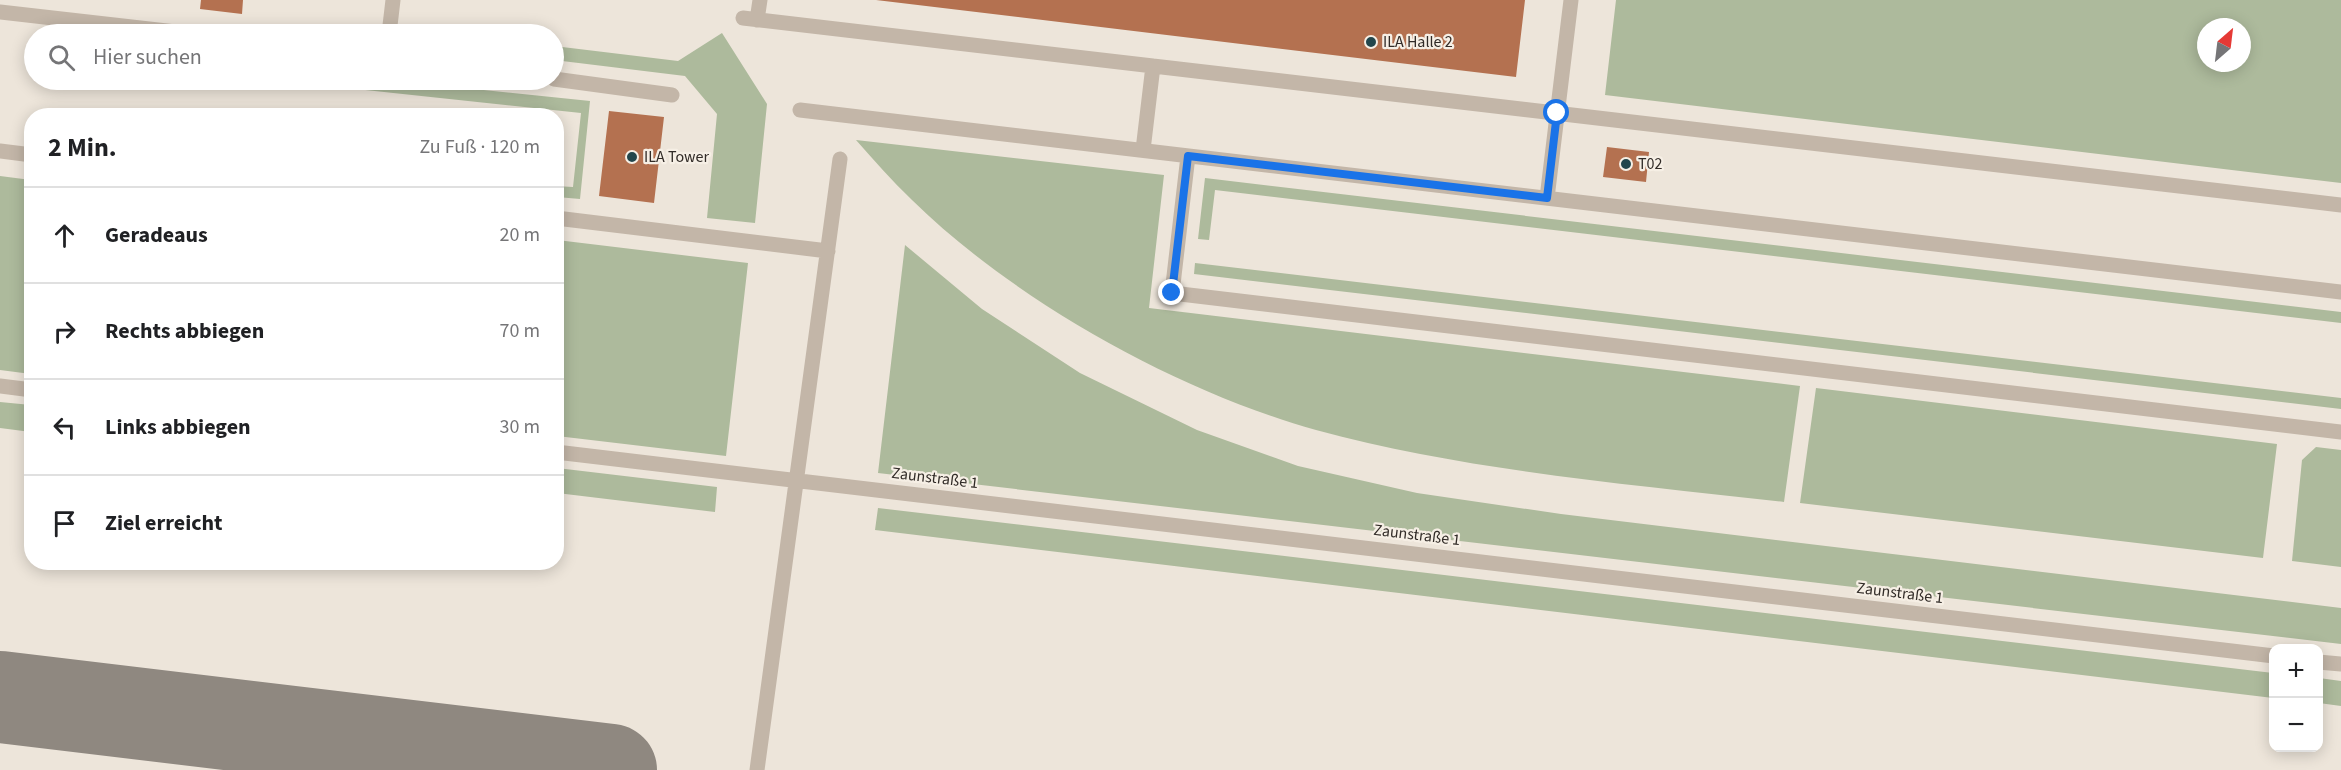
<!DOCTYPE html>
<html lang="de">
<meta charset="utf-8">
<style>
:root{--surface:#fff;--page:#f6f6f6;--text:#202124;--muted:#757577;--line:#e0e0e0}
body{margin:0;font-family:"Source Sans 3",sans-serif;background:var(--page);color:var(--text)}
.controls{position:absolute;right:18px;bottom:18px;display:grid;overflow:hidden;border-radius:12px;box-shadow:0 3px 15px #0003}
.controls button{width:54px;height:54px;display:grid;place-items:center;padding:0;border:0;border-bottom:2px solid var(--line);background:var(--surface);color:var(--text);font:30px sans-serif}
.compass{position:absolute;left:2197px;top:18px;width:54px;height:54px;border-radius:50%;background:var(--surface);box-shadow:0 3px 15px #0003;rotate:28deg}
.stop{position:absolute;width:18px;height:18px;margin:-14px;border:4px solid #1a73e8;border-radius:50%;background:#fff}
.stop.end{background:#1a73e8;border-color:#fff;box-shadow:0 2px 6px #0008}
.list{margin:0;padding:0;list-style:none}
h2{display:flex;justify-content:space-between;align-items:center;height:78px;margin:0;padding:0 24px;font-size:26px}
h2 small{font-size:20px;font-weight:400;color:var(--muted)}
.list li{display:grid;grid-template-columns:39px 1fr auto;gap:18px;align-items:center;box-sizing:border-box;height:96px;padding:0 24px;border-top:2px solid var(--line)}
.list b{display:block;font-size:22px;white-space:nowrap}
.list em{font-size:20px;font-style:normal;color:var(--muted)}
.icon{flex:none;width:33px;height:33px;fill:none;stroke:currentColor;stroke-width:2;stroke-linecap:round;stroke-linejoin:round}
.map{position:relative;flex:none;width:2341px;height:770px;overflow:hidden}
.search{position:absolute;background:var(--surface);box-shadow:0 3px 15px #0003;left:24px;top:24px;width:540px;height:66px;display:flex;align-items:center;gap:15px;box-sizing:border-box;padding:0 21px;border-radius:33px;color:var(--muted);font-size:22px}
.panel{position:absolute;background:var(--surface);box-shadow:0 3px 15px #0003;left:24px;top:108px;width:540px;height:462px;border-radius:24px}
.map>svg:first-child{display:block}
</style>
<div class="map">
<svg width="2341" height="770" viewBox="0 0 2341 770">
<rect width="100%" height="100%" fill="#ede5da"/>
<!-- green -->
<path fill="#adba9c" fill-rule="evenodd" d="M1616 0H2341V183L1605 95ZM2206 27H2242V63H2206Z
M722 33 767 104 755 223 707 218 717 114 685 76 554 60V46L678 61Z
M272 80H388L590 101 580 199 557 197 556 186 573 187 581 113Z
M856 140 1164 175 1149 308 1800 386 1784 502C1627 484 1468 471 1316 430 1177 391 1015 301 912 200 892 181 874 160 856 140Z
M0 176 31 180V374L0 370Z
M1205 178 2341 312V323L1215 190 1209 240 1198 239Z
M557 240 748 263 726 456 557 436Z
M905 245 982 309 1080 373 1197 430 1298 466 1417 493 1561 514 2341 608V644L878 473Z
M1195 263 2341 398V409L1194 274Z
M1816 388 2277 444 2263 558 1800 503Z
M0 402 31 405V432L0 428Z
M2316 447 2341 450V567L2292 561 2302 460Z
M557 468 717 487 715 512 557 493Z
M878 508 2273 673V698L875 530Z
M2319 678 2341 681V706L2319 703Z"/>
<g fill="none" stroke-linecap="round" stroke-linejoin="round">
<!-- taxiway -->
<path stroke="#8f8880" stroke-width="92" d="M0 697 611 770"/>
</g>
<!-- building -->
<path fill="#b47150" d="M201 0H243L242 14 200 9Z
M876 0H1525L1516 77Z
M609 111 664 117 654 203 599 196Z
M1607 147 1649 152 1646 182 1603 177Z"/>
<g fill="none" stroke-linecap="round" stroke-linejoin="round">
<!-- minor -->
<path stroke="#c3b6a8" stroke-width="15" d="M0 12 193 34
M743 18 2341 205
M757 20 760 0
M389 34 393 0
M554 79 672 95
M800 110 2341 292
M1143 150 1153 66
M0 151 32 155
M1188 156 1172 293 2341 432
M1547 198 1571 0
M556 218 828 251
M0 386 32 390
M556 452 2274 656
M2318 662 2341 664
M757 770 840 159"/>
</g>
<g fill="none" stroke-linecap="round" stroke-linejoin="round">
<!-- route -->
<path stroke="#1a73e8" stroke-width="8" d="M1172 293 1188 156 1547 198 1557 113"/>
</g>
<!-- markers -->
<g fill="#22464c" stroke="#f6efe5" stroke-width="2">
<circle cx="1371" cy="42" r="6"/>
<circle cx="632" cy="157" r="6"/>
<circle cx="1626" cy="164" r="6"/>
</g>
<g text-anchor="middle" dominant-baseline="central" stroke-width="4.5" stroke-linejoin="round" paint-order="stroke">
<!-- poi labels -->
<g font-size="16" fill="#312b27" stroke="#f6efe5" text-anchor="start">
<text x="1383" y="42">ILA Halle 2</text>
<text x="644" y="157">ILA Tower</text>
<text x="1638" y="164">T02</text>
</g>
<!-- street labels -->
<g font-size="16" fill="#312b27" stroke="#f6efe5">
<text transform="translate(935 478) rotate(7)">Zaunstraße 1</text>
<text transform="translate(1417 535) rotate(7)">Zaunstraße 1</text>
<text transform="translate(1900 593) rotate(7)">Zaunstraße 1</text>
</g>
</g>
</svg>
<div class="controls">
<button>+</button>
<button>−</button>
</div>
<svg class="compass" viewBox="-18 -18 36 36"><path d="M0-13l5 13h-10z" fill="#e53935"/><path d="M0 13l5-13h-10z" fill="#757577"/></svg>
<div class="stop" style="left:1557px;top:113px"></div>
<div class="stop end" style="left:1172px;top:293px"></div>
<div class="search"><svg class="icon" aria-label="search" viewBox="0 0 24 24"><circle cx="10" cy="10" r="6"/><path d="M15 15l6 6"/></svg>Hier suchen</div>
<section class="panel">
<h2>2 Min.<small>Zu Fuß · 120 m</small></h2>
<ul class="list">
<li><svg class="icon" aria-label="ahead" viewBox="0 0 24 24"><path d="M12 20V5M6 11l6-6 6 6"/></svg><div><b>Geradeaus</b></div><em>20 m</em></li>
<li><svg class="icon" aria-label="right" viewBox="0 0 24 24"><path d="M7 20v-9h11M14 6l5 5-5 5"/></svg><div><b>Rechts abbiegen</b></div><em>70 m</em></li>
<li><svg class="icon" aria-label="left" viewBox="0 0 24 24"><path d="M17 20v-9H6M10 6l-5 5 5 5"/></svg><div><b>Links abbiegen</b></div><em>30 m</em></li>
<li><svg class="icon" aria-label="arrive" viewBox="0 0 24 24"><path d="M6 21V4h12l-3 4 3 4H6"/></svg><div><b>Ziel erreicht</b></div></li>
</ul>
</section>
</div>
